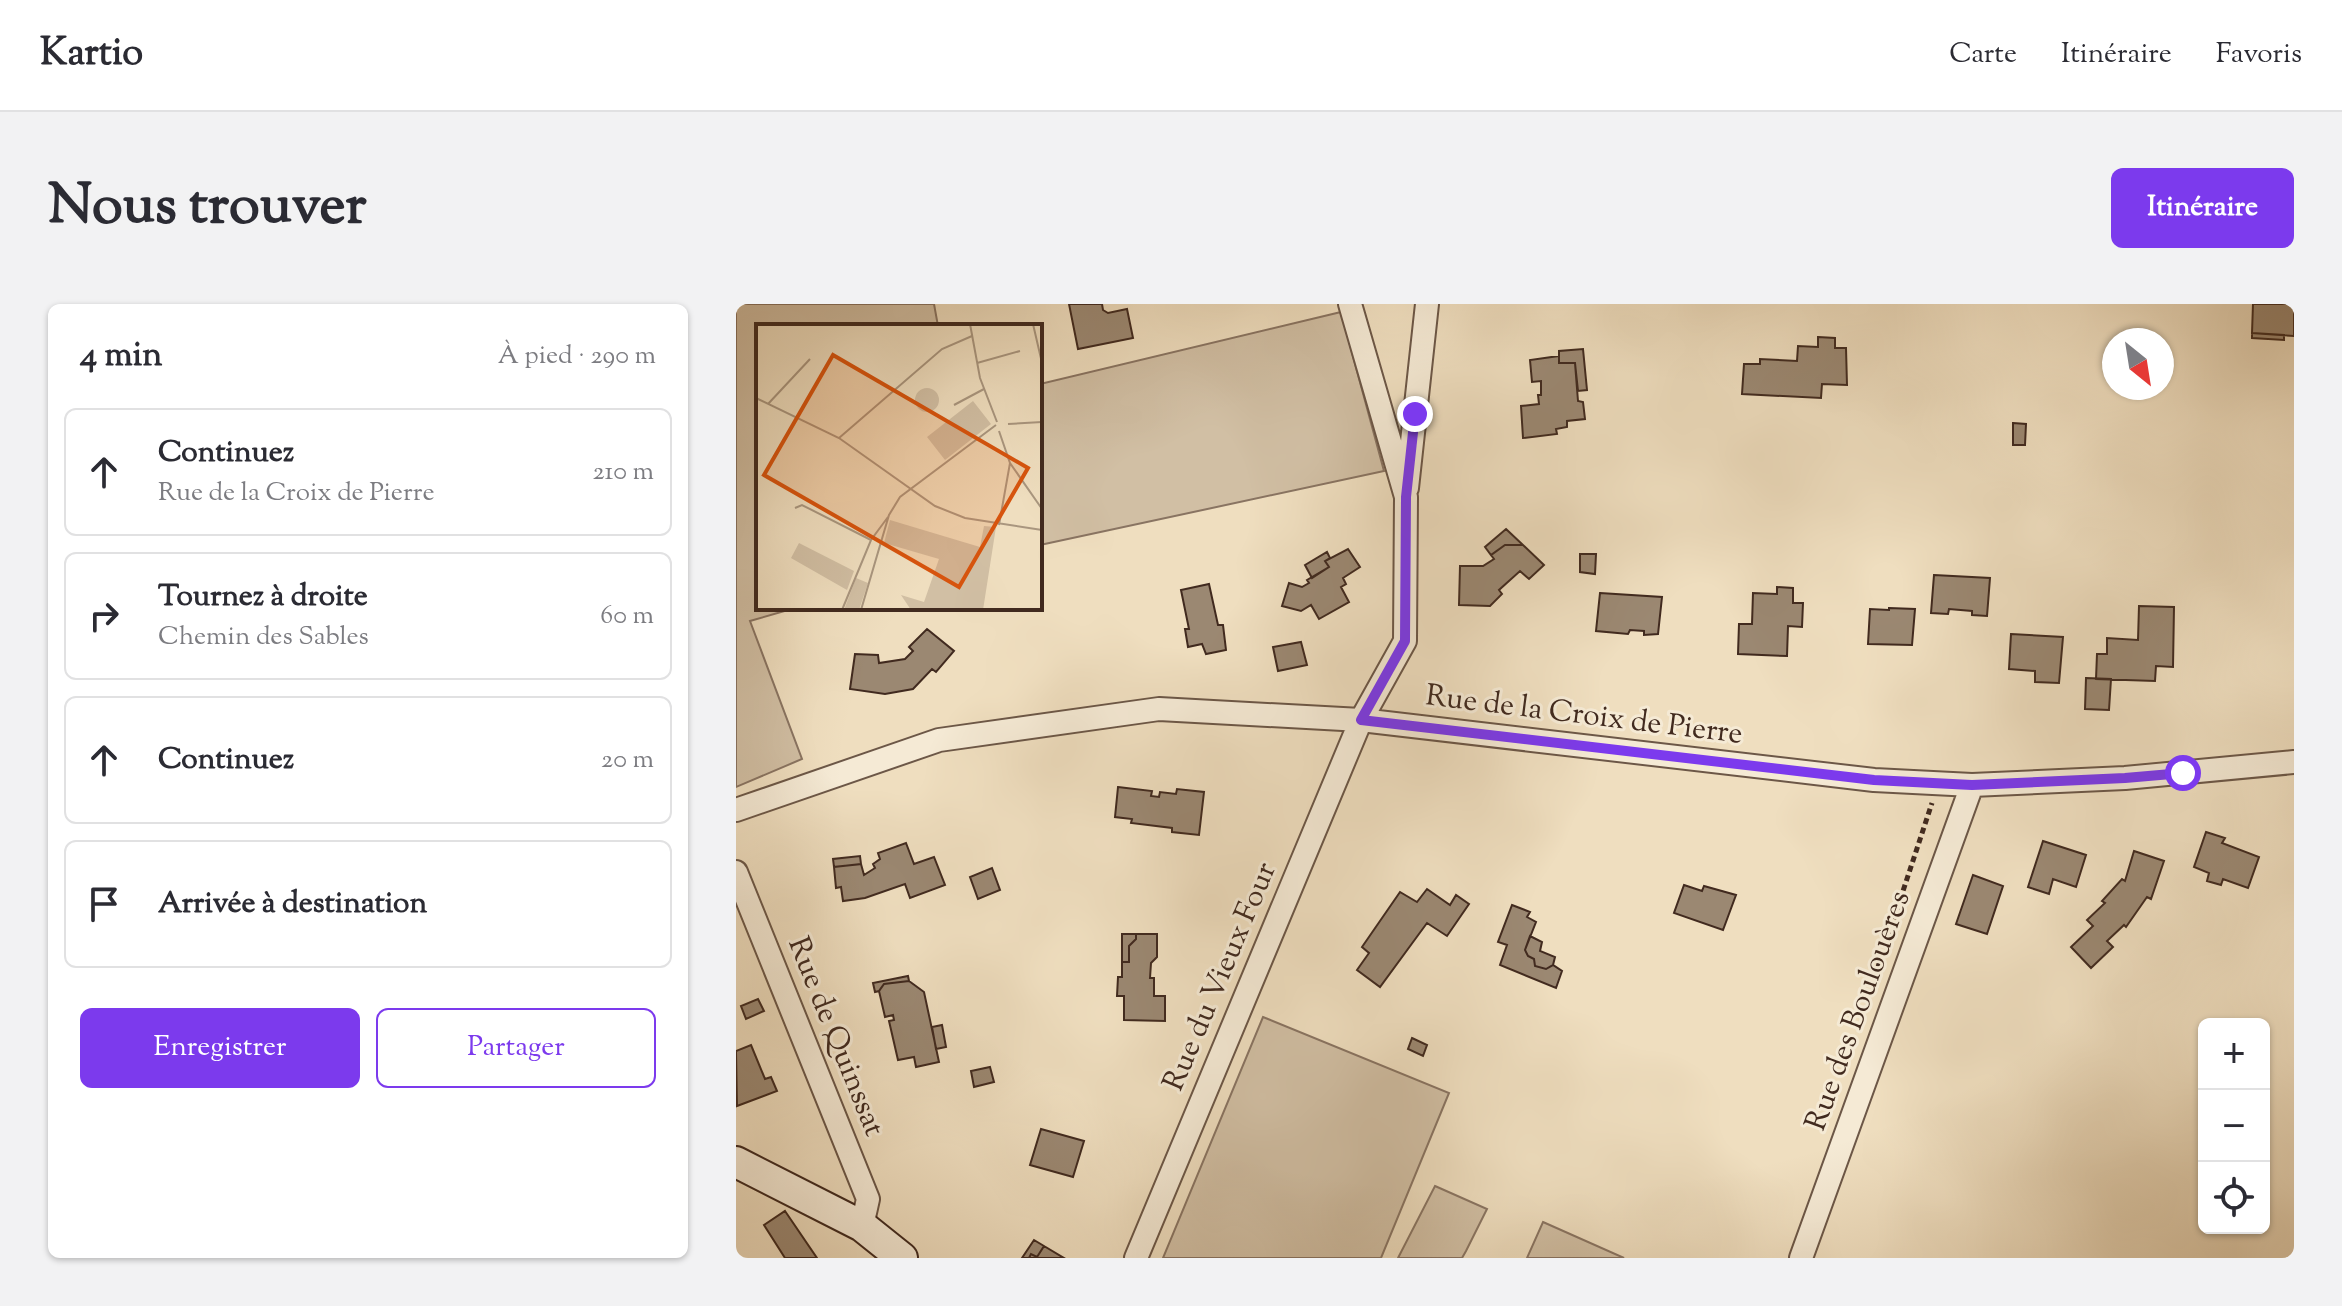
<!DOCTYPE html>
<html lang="fr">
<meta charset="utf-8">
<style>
:root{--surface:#fff;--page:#f2f2f3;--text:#2b2b33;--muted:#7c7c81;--line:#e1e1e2;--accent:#7c3aed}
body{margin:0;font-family:"Sorts Mill Goudy",serif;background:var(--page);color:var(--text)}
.controls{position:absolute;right:24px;bottom:24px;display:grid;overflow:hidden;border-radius:12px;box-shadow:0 2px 6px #0004}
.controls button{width:72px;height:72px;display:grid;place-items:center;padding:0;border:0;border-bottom:2px solid var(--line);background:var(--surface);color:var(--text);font:40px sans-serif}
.compass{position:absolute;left:1366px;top:24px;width:72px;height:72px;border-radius:50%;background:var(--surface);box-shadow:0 2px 6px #0004;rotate:150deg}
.stop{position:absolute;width:24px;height:24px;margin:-18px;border:6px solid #7c3aed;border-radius:50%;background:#fff}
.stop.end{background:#7c3aed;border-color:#fff;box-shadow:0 2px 8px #0008}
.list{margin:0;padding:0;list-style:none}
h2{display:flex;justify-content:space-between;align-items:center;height:104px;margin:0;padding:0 32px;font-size:34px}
h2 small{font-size:26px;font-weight:400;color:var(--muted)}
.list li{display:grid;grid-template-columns:52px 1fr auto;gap:24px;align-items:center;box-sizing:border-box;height:128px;margin:0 16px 16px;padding:0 16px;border:2px solid var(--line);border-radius:12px}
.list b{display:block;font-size:30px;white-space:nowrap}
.list p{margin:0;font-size:26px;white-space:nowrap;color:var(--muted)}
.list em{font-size:26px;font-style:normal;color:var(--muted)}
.actions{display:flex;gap:16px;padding:24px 32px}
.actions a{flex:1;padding:18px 0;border:2px solid var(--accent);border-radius:12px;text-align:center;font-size:28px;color:var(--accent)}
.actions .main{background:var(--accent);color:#fff}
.icon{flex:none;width:44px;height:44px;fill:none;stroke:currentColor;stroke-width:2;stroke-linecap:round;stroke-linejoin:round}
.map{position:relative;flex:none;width:1558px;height:954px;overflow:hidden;border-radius:12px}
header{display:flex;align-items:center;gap:48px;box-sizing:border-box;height:112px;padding:0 40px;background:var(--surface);border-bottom:2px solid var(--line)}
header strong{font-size:38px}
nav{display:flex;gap:44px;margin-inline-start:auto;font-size:28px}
.intro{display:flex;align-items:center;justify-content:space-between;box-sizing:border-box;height:192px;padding:0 48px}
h1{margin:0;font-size:56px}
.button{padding:20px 36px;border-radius:12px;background:var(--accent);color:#fff;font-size:28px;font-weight:700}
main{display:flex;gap:48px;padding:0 48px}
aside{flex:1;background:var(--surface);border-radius:12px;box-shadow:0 2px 6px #0004}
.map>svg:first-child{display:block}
</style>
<header>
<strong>Kartio</strong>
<nav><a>Carte</a><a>Itinéraire</a><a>Favoris</a></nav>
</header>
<div class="intro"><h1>Nous trouver</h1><a class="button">Itinéraire</a></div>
<main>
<aside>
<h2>4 min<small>À pied · 290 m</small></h2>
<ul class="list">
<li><svg class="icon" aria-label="ahead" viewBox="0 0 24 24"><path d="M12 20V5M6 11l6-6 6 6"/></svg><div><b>Continuez</b><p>Rue de la Croix de Pierre</p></div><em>210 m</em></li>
<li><svg class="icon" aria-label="right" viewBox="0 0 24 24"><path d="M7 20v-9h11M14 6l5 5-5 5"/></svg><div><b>Tournez à droite</b><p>Chemin des Sables</p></div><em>60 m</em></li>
<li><svg class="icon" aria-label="ahead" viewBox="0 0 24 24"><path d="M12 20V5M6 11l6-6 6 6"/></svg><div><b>Continuez</b></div><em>20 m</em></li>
<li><svg class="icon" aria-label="arrive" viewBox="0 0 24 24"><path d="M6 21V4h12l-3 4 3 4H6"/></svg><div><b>Arrivée à destination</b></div></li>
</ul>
<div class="actions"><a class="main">Enregistrer</a><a>Partager</a></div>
</aside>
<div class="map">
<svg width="1558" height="954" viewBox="0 0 1558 954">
<rect width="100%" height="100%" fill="#efdebf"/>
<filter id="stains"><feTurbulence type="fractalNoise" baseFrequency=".0025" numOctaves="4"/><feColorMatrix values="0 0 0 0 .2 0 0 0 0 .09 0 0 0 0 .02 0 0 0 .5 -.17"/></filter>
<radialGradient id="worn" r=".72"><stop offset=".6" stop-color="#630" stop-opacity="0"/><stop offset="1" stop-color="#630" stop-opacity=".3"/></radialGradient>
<!-- green -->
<path fill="#d1bfa4" stroke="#897462" stroke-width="2" d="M0 0H198L202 22H22V304H59L14 317 66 455 0 483Z
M605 8 648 167 304 241V80Z
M527 713 713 789 645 954H427Z
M699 882 751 905 730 947 726 954H662Z
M807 918 888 954H791Z"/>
<!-- building -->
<path fill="#9b8872" stroke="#412a1f" stroke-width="2" d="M333 0H366L367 6 372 9 391 5 397 34 342 45Z
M1517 0H1558V32L1516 29Z
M1516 29 1548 31V36L1516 34Z
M1082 33 1099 34V44H1110L1111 81 1086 80 1085 94 1006 90 1008 60H1024V55L1061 57 1062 42 1082 43Z
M847 45 851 86 842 87 839 59H823V47Z
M823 52V59H839L842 97 847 98 849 115 831 117V123L820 125 821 130 787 134 785 102 803 100 802 91H805V77L796 78 794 56Z
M1277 119 1290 120 1289 141H1277Z
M770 225 787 241H769L755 251 749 243Z
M769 241H787L808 261 793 275 784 267 763 286 766 290 754 302 723 301 724 262H747L758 255 755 251Z
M612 245 624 263 607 274 610 280 605 283 613 298 583 315 575 301 565 307 546 302 553 279 566 283 573 279 571 276 593 263 589 257Z
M591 248 594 254 589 257 593 263 576 274 569 261Z
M844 250H860L859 270 844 268Z
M1198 271 1254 274 1251 312 1236 311V307L1213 305 1212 310 1195 309Z
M473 280 482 321H487L490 346 470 350 466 340 452 343 449 325H453L445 286Z
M1041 283 1057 284V299H1067L1066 323 1052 322 1051 352 1002 350 1003 320H1016L1017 289 1041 290Z
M864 289 926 293 922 330 908 331V327L894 326 892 330 860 327Z
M1403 302 1438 303 1437 363 1420 362 1419 377 1360 375 1361 350H1371V334L1402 336Z
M1153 304 1179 305 1176 341 1132 340 1134 305 1153 306Z
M191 325 218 347 200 368 196 365 177 385 149 390 114 385 119 350 142 351 143 359 169 355 177 347 173 343Z
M1275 330 1327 333 1323 379 1299 378V367L1273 365Z
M565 338 571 361 542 367 537 343Z
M1350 374 1375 375 1373 406 1349 405Z
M382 483 416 487 415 492 423 493 424 488 440 490 441 485 468 488 463 531 436 528V524L395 519 396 515 379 513Z
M1470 528 1489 534 1486 539 1523 553 1512 584 1487 575 1485 581 1471 577 1473 569 1458 563Z
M1307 537 1350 551 1340 583 1317 575 1313 590 1292 583Z
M170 539 178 560 198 553 209 581 174 594 169 580 129 594 107 597 105 583 100 584 98 563 125 560 128 571 139 564 137 560 144 555 142 549Z
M1398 547 1428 557 1415 595 1411 593 1390 623 1388 621 1371 637 1377 643 1355 664 1335 643 1357 622 1351 616 1369 599 1366 597 1386 575 1389 577Z
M124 552 125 560 98 563 97 555Z
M256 564 264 586 242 595 234 573Z
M1237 571 1267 582 1251 630 1220 620Z
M948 581 966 587 968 582 1000 591 987 626 938 609Z
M691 585 714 601 720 591 733 600 711 632 691 619 644 683 621 666 633 649 626 643 664 588 681 598Z
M776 601 794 608 791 613 800 618 789 646 792 652 798 655 799 662 810 665 817 661 826 667 820 684 764 661 771 641 762 638Z
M386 630H400V635L393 642V658H386Z
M400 630H421V653L415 659 414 674H418V692H429V717L388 716V692H381L382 673H386V658H393V642L400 635Z
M794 632 806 638 804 647 819 653 817 661 810 665 799 662 798 655 792 652 789 646Z
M172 672 173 677 148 680 143 687 139 688 137 679Z
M173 677 188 688 203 758 180 763 178 753 162 756 153 717 158 716 157 711 149 713 143 687 148 680Z
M22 695 28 707 10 715 5 702Z
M206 721 210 743 200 745 196 723Z
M676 734 691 741 687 752 672 745Z
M15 741 29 775 35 773 41 787 1 802 0 747Z
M254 763 258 778 238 783 235 767Z
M305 825 348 837 337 873 294 861Z
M49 907 81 954H49L28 921Z
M298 936 308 942 301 953 295 950 293 954H286Z
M308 942 328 954H293L295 950 301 953Z"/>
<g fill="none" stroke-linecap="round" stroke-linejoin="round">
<!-- street casing -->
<g stroke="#6c5747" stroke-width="26">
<path id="street" d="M671 184 691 0
M0 506 203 436 423 405 625 416 1138 476 1236 481 1389 474 1558 458
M0 568 132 895 126 922
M400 954 625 416 669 337 670 193 614 0
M1065 954 1236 481"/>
</g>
<!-- secondary casing -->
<g stroke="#412a1f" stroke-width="34">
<path id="secondary" d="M0 858 126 922 166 954"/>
</g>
<!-- path -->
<path stroke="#412a1f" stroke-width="5" stroke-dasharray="6 4" stroke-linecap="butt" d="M1139 672 1196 499"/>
<!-- street -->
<use href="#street" stroke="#f5ead5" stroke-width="22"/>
<!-- secondary -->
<use href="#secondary" stroke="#f5ead5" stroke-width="30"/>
</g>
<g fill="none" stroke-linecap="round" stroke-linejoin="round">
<!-- route -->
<path stroke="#7c3aed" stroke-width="10" d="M679 110 670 193 669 337 625 416 1138 476 1236 481 1389 474 1447 469"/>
</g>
<g text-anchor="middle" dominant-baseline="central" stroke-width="6" stroke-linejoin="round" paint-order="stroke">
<!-- street labels -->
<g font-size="30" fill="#412a1f" stroke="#f5ead5">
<text transform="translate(848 412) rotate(7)">Rue de la Croix de Pierre</text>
<text transform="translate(485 673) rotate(-67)">Rue du Vieux Four</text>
<text transform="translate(1123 707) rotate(-70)">Rue des Boulouères</text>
<text transform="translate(99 733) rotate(68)">Rue de Quinssat</text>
</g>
</g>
<!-- overview -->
<g transform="translate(20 20)">
<rect width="286" height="286" fill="#efdebf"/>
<path d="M159 76a12 12 0 1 1 24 0a12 12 0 1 1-24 0ZM217 77 235 100 189 136 171 113ZM134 196 224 223 228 202 240 203 227 286H155L145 271 168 278 183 235 128 219ZM43 219 98 247 91 266 35 234ZM100 254 112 259 103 286H88Z" fill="#d1bfa4"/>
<path fill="none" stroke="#a9967f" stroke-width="2" d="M214 0 224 54 241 98M277 0 286 39M221 39 264 27M0 74 83 114 179 182 209 194 286 206M12 80 54 35M198 81 228 65M252 100 286 98M243 107 254 139 286 185M83 114 186 25 216 12M39 184 46 181 115 216M243 201 254 139M86 286 115 216 132 193M105 286 133 191 144 173 240 101"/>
<path fill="#d7540e" fill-opacity="0.15" stroke="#d7540e" stroke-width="4" d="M77 31 272 144 203 263 8 151Z"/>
<rect width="286" height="286" fill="none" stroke="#412a1f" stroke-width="4"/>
</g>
<rect width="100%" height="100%" filter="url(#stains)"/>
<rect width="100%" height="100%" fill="url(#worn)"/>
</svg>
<div class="controls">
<button>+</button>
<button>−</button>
<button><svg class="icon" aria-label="locate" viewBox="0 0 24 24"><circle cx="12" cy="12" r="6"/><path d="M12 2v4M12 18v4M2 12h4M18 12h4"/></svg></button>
</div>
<svg class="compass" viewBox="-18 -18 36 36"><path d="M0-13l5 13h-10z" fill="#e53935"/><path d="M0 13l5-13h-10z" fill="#7c7c81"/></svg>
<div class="stop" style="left:1447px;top:469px"></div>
<div class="stop end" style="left:679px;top:110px"></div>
</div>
</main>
